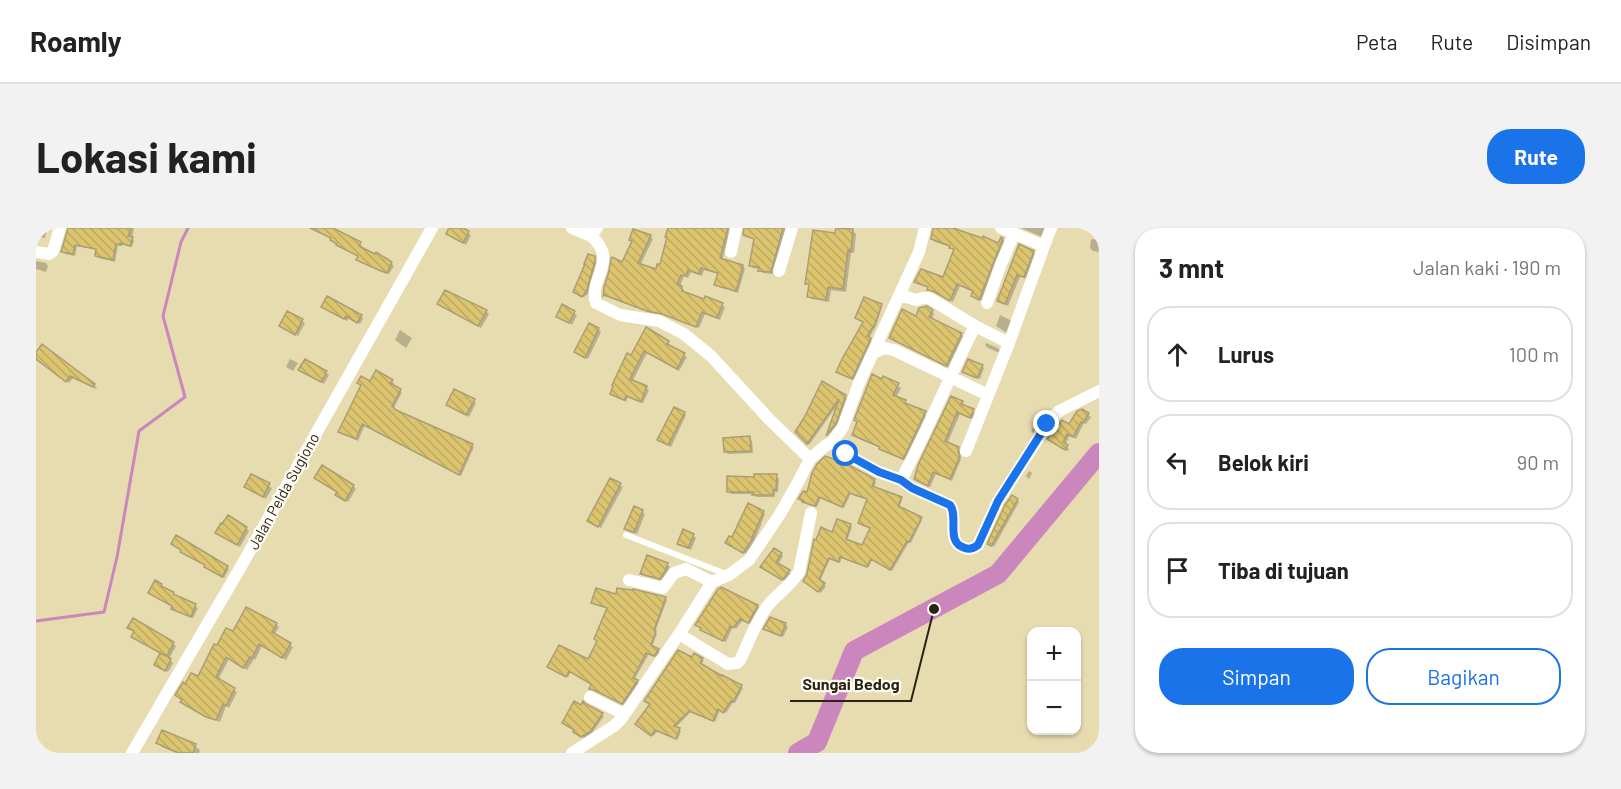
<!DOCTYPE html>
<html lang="id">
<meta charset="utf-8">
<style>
:root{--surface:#fff;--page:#f2f2f2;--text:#222;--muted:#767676;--line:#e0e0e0;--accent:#1a73e8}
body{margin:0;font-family:Barlow,sans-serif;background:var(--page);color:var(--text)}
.controls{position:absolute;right:18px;bottom:18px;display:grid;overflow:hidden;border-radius:12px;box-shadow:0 2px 4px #0004}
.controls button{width:54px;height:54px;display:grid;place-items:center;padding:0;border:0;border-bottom:2px solid var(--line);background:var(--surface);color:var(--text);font:30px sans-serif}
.stop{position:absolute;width:18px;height:18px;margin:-14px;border:4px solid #1a73e8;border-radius:50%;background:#fff}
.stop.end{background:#1a73e8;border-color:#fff;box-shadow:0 2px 6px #0008}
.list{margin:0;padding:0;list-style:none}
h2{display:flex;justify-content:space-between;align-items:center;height:78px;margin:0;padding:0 24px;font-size:26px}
h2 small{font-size:20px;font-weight:400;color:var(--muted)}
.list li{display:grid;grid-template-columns:39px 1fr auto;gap:18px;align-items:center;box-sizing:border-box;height:96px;margin:0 12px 12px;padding:0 12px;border:2px solid var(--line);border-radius:24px}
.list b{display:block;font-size:22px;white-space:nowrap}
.list em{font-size:20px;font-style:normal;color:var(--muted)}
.actions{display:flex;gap:12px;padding:18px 24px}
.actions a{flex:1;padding:14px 0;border:2px solid var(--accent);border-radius:24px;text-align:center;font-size:21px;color:var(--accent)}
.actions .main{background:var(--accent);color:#fff}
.icon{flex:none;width:33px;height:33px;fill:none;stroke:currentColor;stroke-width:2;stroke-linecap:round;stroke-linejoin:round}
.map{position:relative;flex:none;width:1063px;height:525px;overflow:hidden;border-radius:24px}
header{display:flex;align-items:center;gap:36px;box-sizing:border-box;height:84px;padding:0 30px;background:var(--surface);border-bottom:2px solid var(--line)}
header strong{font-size:28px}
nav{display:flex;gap:33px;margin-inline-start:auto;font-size:21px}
.intro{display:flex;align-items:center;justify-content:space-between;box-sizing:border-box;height:144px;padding:0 36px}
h1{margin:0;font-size:42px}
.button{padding:15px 27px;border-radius:24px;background:var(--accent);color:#fff;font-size:21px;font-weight:700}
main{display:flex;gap:36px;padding:0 36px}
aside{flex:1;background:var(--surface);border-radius:24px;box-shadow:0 2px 4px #0004}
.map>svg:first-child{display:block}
</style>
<header>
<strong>Roamly</strong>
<nav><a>Peta</a><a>Rute</a><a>Disimpan</a></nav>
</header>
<div class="intro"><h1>Lokasi kami</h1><a class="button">Rute</a></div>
<main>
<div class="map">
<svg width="1063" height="525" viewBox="0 0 1063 525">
<defs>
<pattern id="building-back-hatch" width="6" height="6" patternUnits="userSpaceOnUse" patternTransform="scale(1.5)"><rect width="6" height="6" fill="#ddc570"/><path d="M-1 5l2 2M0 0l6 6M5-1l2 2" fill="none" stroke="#bea960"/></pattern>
</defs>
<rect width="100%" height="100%" fill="#e7dbb0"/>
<!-- shadow -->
<path fill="#0003" d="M0 0 11 1 9 10 0 8Z
M33 0H98L96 10 98 13 96 19 87 16 86 18 82 17 79 34 63 30 60 28 61 22 41 18 39 28 29 26 27 23Z
M282 0H293L324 16 326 18 325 21 355 35 358 38 353 46 325 34 323 29 305 19 296 11 284 5 281 2Z
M415 0H424L435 7 430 17 412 6Z
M634 0H695L686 33 707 38 709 41 702 65 683 59 680 56 683 46 668 42 666 48 655 44 652 50 648 48 644 58 648 62V65L686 77 689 79 684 92 669 86 663 100 629 87 615 85 569 68V66L587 36 597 14 614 8 617 11 604 38 621 43 625 38Z
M709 0H750L737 46 727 45 724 41 717 40 714 37 720 12 711 9 709 6Z
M898 0H921L920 3 963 17 966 11 969 14 946 73 937 68 938 64 924 58 917 74 902 65 896 64 893 60 883 56 880 54 908 51 919 23 915 19 899 14 896 11Z
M985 0H1009L1006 9Z
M817 3 820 6 818 25H815L810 64 795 62 793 74 776 71 772 68 774 59 770 55 800 6Z
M1055 11 1063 12V24L1057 23 1054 20Z
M997 24 1000 27 991 51 984 49 972 78 965 75 962 72Z
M558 29 560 35 552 66 548 69 541 65Z
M0 33 10 35 12 38 10 44 0 41Z
M403 76 450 83 453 86 445 100Z
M845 77 846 79 840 98 833 110 836 112 818 151 804 146Z
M527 78 541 87 536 97 525 91Z
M289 81 325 88 327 91 324 96 313 90 311 93Z
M896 83 898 86 896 92 925 106 928 109 913 140 857 112 855 110 880 90Z
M252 85 269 95 262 108 248 101Z
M964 87 976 93 971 105 960 98Z
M562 101 565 104 552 131 543 127Z
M610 101 632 114 634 117 633 119 651 129 643 143 611 125 596 154 610 160 613 162 607 175 592 169 590 174 575 166Z
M364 102 376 110 370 120 359 112Z
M950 115 962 120 964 123V125L952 120 949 117Z
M0 127 58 157 61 160 60 161 37 150 33 155 0 130Z
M254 131 262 135 257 143 250 139Z
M946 138 948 140 944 151 930 145Z
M267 144 290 145 293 147 288 156Z
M848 150 865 160 860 170 869 174 892 188 870 233 847 223 845 220 821 210 818 207 823 195Z
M356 153 358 155 356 158 366 164 357 182 438 219 425 248 329 197 322 213 304 204 326 158 322 155Z
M787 155 811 170 801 197 792 208 802 176 773 217 760 204Z
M438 173 440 175 433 189 415 179Z
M926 174 928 176 927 178 939 185 937 191 924 186 911 216 924 223V227L925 231 916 253 900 246 894 259 884 255 880 251Z
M1046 182 1055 189 1050 196 1048 195 1040 211 1034 207 1029 217 1033 221 1032 223 1016 214 1033 199Z
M648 185 650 187 635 219 625 214 622 212Z
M1001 194 1003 196 997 205 995 203Z
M713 210 716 213 717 225 692 226 689 223Z
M808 236 838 253 840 254 838 260 865 271 866 272 863 281 886 292 875 315 873 314 856 343 836 331 833 339 806 329 804 335 794 331 784 353 790 358 785 365 771 354 797 306 802 293 816 299 811 313 827 319 836 300 832 272 815 265 808 280 785 269 781 279 770 276 764 271Z
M993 243 996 245 993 251 990 248Z
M215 248 236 260 230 271 209 259Z
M740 248 743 251 742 264H739V269H720L717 266H695L693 263 719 250Z
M575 252 587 259 565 300 552 293Z
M317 258 320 261 312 274 304 270Z
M981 272 983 274 958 319 953 316Z
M606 283 609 286 601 306 593 304 590 301Z
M727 284 729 286 725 296V297L718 313 710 326 693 317Z
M210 300 213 303 204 319 184 308Z
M657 307 660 310 655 322 646 318 643 316Z
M141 309 191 340 193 341 188 350 171 340V337Z
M745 326 747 328 742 337 755 346 749 353 728 341Z
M631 336 634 339 627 353 609 348 606 346Z
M126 357 127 361 137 365 139 369 162 380 157 390 140 383 138 379 116 367Z
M598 363 630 370 631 372 619 404 621 406 616 419 624 424 620 429 613 426 598 452 603 455 588 477 561 463 556 462 555 461 557 456 535 444 532 449 515 440 552 433 562 414 572 381 557 375Z
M721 378 724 380 714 396 707 392 700 401 697 398 690 414 666 402Z
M240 396 243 399 238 407 257 419 250 432 226 418 219 432 218 431 211 442 193 431 182 452 201 464 193 480 190 478 184 494 149 476 150 458 162 450 181 419 198 405Z
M749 396 752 399 747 409 732 403 729 400Z
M93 400 137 415 140 418 133 431 137 435 132 444 120 437 126 426 99 411 97 409 99 404Z
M659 427 668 433 665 437 707 460 699 475 697 474 690 485 684 482 679 494 655 484 639 500 645 503 642 511 622 503 617 508 603 498Z
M550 478 568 488 556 505 548 510 541 506 540 502 546 479Z
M127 504 159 518 164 522 163 525H140L126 519 122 515Z"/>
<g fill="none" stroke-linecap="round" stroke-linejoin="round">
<!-- stream -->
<path stroke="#cb87bd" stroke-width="3" d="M0 393 68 384 81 329 103 203 149 169 127 88 145 14 152 0"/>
<!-- river -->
<path stroke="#cb87bd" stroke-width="20" d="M762 525 781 514 818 423 962 346 1063 225"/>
</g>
<!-- building -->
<path fill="url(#building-back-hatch)" stroke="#aa9e75" stroke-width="1.5" d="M32 0H95L92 8 97 9 94 18 84 15V17L80 16 77 32 59 28 60 21 39 17 37 26 25 24Z
M274 0H297L325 14 323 18 339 26 340 24 356 34 351 45 345 43 320 32 322 28 300 17 301 16 294 12 295 10Z
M413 0H427L433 3 427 15 410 6Z
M632 0H692L684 30 707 37 700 63 678 57 682 45 665 40 663 46 652 42 650 48 645 47 641 56 646 58V63L668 71 669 68 687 75 681 90 666 84 660 99 626 86 611 83 568 67 567 69 568 59 573 43 575 30 576 29 586 34 596 13 593 12 597 1 615 7 602 35 620 41 621 36H624L631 9H629Z
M708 0H747L735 44 722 43 723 39 713 38 718 11 707 7Z
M800 0 817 1 815 23 812 22 807 61 792 59 790 72 771 69 773 56H769L777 2 799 5Z
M897 0H917L946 10 947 8 962 15 965 9 967 10 943 72 935 68 937 63 921 56 914 73 897 63 891 62 892 59 878 54 885 41 907 49 918 21 913 20 914 18 895 11Z
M983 16 998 23 988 49 981 47 969 76 961 73Z
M552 26 559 28V33L550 65H549L546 69 537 64 549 36H548Z
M409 62 451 82 442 98 401 76Z
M291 68 326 87 321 95 310 88 308 91 285 79Z
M828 69 846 76 839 96 831 108 835 110 816 151 800 144 806 131 827 94 819 90Z
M526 76 539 83 533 95 520 89Z
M891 78 897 82 893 89 926 105 910 138 853 110 866 81 880 88 883 80Z
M251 83 267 91 259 107 243 98Z
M553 95 563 100 549 130 538 124Z
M610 99 633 113 631 116 649 125 641 141 608 123 594 151 611 158 605 174 590 168 588 172 574 166 577 158 576 157 591 125 595 127Z
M6 116 59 156 57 159 34 148 30 154 0 131V124Z
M269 131 291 143 285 154 262 142Z
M932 131 947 137 941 150 926 144Z
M340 142 357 152 354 155 365 161 356 178 360 182 437 216 423 247 326 196 320 211 302 204 325 157 321 155 325 148 334 153Z
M836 146 846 151 847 148 863 155 857 167 870 172 869 175 890 183 867 231 843 221 844 219 816 207 821 194 818 192Z
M786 153 810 167 800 195 790 208 803 171 771 216 759 204 768 190Z
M418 161 439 171 430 187 410 177Z
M915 168 927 173 925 176 938 181 934 190 921 184 909 213 923 219 922 224 924 228 914 251 897 244 892 258 878 251 882 237Z
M638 179 649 184 632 217 621 212Z
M1046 181 1053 185 1047 195 1045 194 1037 209 1031 206 1027 214 1032 217 1029 222 1011 211 1026 192 1033 196 1041 183Z
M714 208 715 223 688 224 687 210Z
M789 228 809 235 839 251 836 258 866 269 862 278 886 289 873 314 871 313 854 342 835 331 831 339 804 329 802 334 793 330 783 351 789 355 782 364 767 353 771 346 778 311 780 312 785 299 796 304 801 291 815 296 810 311 826 317 834 300 822 295 831 271 813 265 806 279 783 269 779 278 766 274 767 273 762 271 767 263 771 264 776 245 781 236Z
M286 237 318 257 309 273 299 267 301 264 278 250Z
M215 246 234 255 227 269 208 259Z
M718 246H741L740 262H737V267H716L718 264H691V248L718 249Z
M574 250 585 255 562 299 551 293Z
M976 267 982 271 955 318 951 316 969 277Z
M712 275 728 283 716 309 717 310 707 325 689 315 693 308 696 309Z
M598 278 607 282 598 304 588 301Z
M192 287 211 299 201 317 179 305 185 295 186 296Z
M647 301 658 306 652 320 641 316Z
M140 307 192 338 186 349 168 339 169 337 144 324 145 322 135 316Z
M738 320 746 325 740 334 754 342 746 352 724 339Z
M611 327 632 335 629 343 624 351 604 346Z
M119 352 126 356 125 358 138 364 137 366 160 376 155 389 135 381 136 378 112 365Z
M685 359 722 377 712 395 704 391 697 400 694 398 687 413 664 402 665 400 659 397 682 361Z
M560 360 580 366 581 360 596 362 597 361 630 369 618 402 620 403 615 417 623 421 618 428 610 425 597 450 602 452 586 476 558 462 553 461 555 456 533 443 530 449 511 439 523 417 552 431 561 413 558 411 571 380 555 375Z
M210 379 241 395 236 404 255 415 246 430 223 416 216 430 214 429 207 440 190 429 180 449 199 460 190 478 187 476 180 492 170 489 144 474 146 472 139 467 147 454 149 456 155 445 162 448 178 416 181 417 190 400 197 403Z
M734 389 750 395 745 408 727 401Z
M97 390 138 414 131 428 135 431 129 443 118 437 124 425 130 428 95 409 98 403 91 400Z
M642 422 656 429 658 425 667 430 664 435 686 448V447L706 457 697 474 695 473 687 485 682 481 677 493 653 483 638 498 644 500 640 511 619 502 615 508 599 496 614 476 608 473Z
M538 473 545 477 547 473 550 476 567 485 555 503 545 509 537 504 538 502 526 495Z
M126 502 160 516 157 525H143L120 515Z"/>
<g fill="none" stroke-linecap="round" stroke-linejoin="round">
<!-- service -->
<path stroke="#fff" stroke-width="6" d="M590 307 690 346"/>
<!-- minor -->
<path stroke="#fff" stroke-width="12" d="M536 0 555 8 561 0
M965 0 1008 18 1015 0
M555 8C584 33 552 49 560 75L584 87 623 93 648 106 675 128 733 191 774 231
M0 24 13 26 17 23 24 0
M695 24 700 0
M743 43 756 0
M864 67 880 72 887 70H893L939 98 973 115
M951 75 965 36 978 6
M837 125 849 120 858 122 952 167
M796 214 810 226 843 244 865 252 876 260 914 277C923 289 909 315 929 320 934 322 938 320 942 317L962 273 1011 197 1023 183 1063 163
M930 223 973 115 1008 18
M865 252C892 202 913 149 939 98
M593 352 627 360 638 345 650 341 676 354
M643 406 692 436 701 435 704 432C713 414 720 392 733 376 743 365 755 357 763 344L775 285
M554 469 588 486
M96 525 203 342 396 0
M536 525 578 498 586 490 647 400 676 354 693 347 713 332 744 286 760 258 774 231 789 218 796 214 807 199 823 155 883 24 889 0"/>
</g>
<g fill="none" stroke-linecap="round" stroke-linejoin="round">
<!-- route -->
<path stroke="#1a73e8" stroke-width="8" d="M810 226 843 244 865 252 876 260 914 277C923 289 909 315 929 320 934 322 938 320 942 317L962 273 1011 196"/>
</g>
<g text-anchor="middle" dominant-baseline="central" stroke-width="4.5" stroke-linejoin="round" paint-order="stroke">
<!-- street labels -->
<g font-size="15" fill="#292414" stroke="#fffcf4">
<text transform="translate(247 263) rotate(-61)">Jalan Pelda Sugiono</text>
</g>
</g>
<!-- callouts -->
<path fill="none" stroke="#292414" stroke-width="2" d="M898 381L875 473H754"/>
<circle fill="#292414" stroke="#fffcf4" stroke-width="2" cx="898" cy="381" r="6"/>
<g font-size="16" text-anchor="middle" font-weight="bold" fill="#292414" stroke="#fffcf4" stroke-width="4.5" stroke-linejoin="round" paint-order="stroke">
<text x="815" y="462">Sungai Bedog</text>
</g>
</svg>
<div class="controls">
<button>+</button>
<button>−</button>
</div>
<div class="stop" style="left:810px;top:226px"></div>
<div class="stop end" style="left:1011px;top:196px"></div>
</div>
<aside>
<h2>3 mnt<small>Jalan kaki · 190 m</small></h2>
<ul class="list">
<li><svg class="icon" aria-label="ahead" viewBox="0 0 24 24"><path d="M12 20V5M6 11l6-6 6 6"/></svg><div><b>Lurus</b></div><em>100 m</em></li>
<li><svg class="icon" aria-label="left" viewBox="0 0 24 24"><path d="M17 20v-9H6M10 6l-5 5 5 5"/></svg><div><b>Belok kiri</b></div><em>90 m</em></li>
<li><svg class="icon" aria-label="arrive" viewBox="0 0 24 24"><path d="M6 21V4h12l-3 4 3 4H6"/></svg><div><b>Tiba di tujuan</b></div></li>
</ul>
<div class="actions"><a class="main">Simpan</a><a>Bagikan</a></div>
</aside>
</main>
